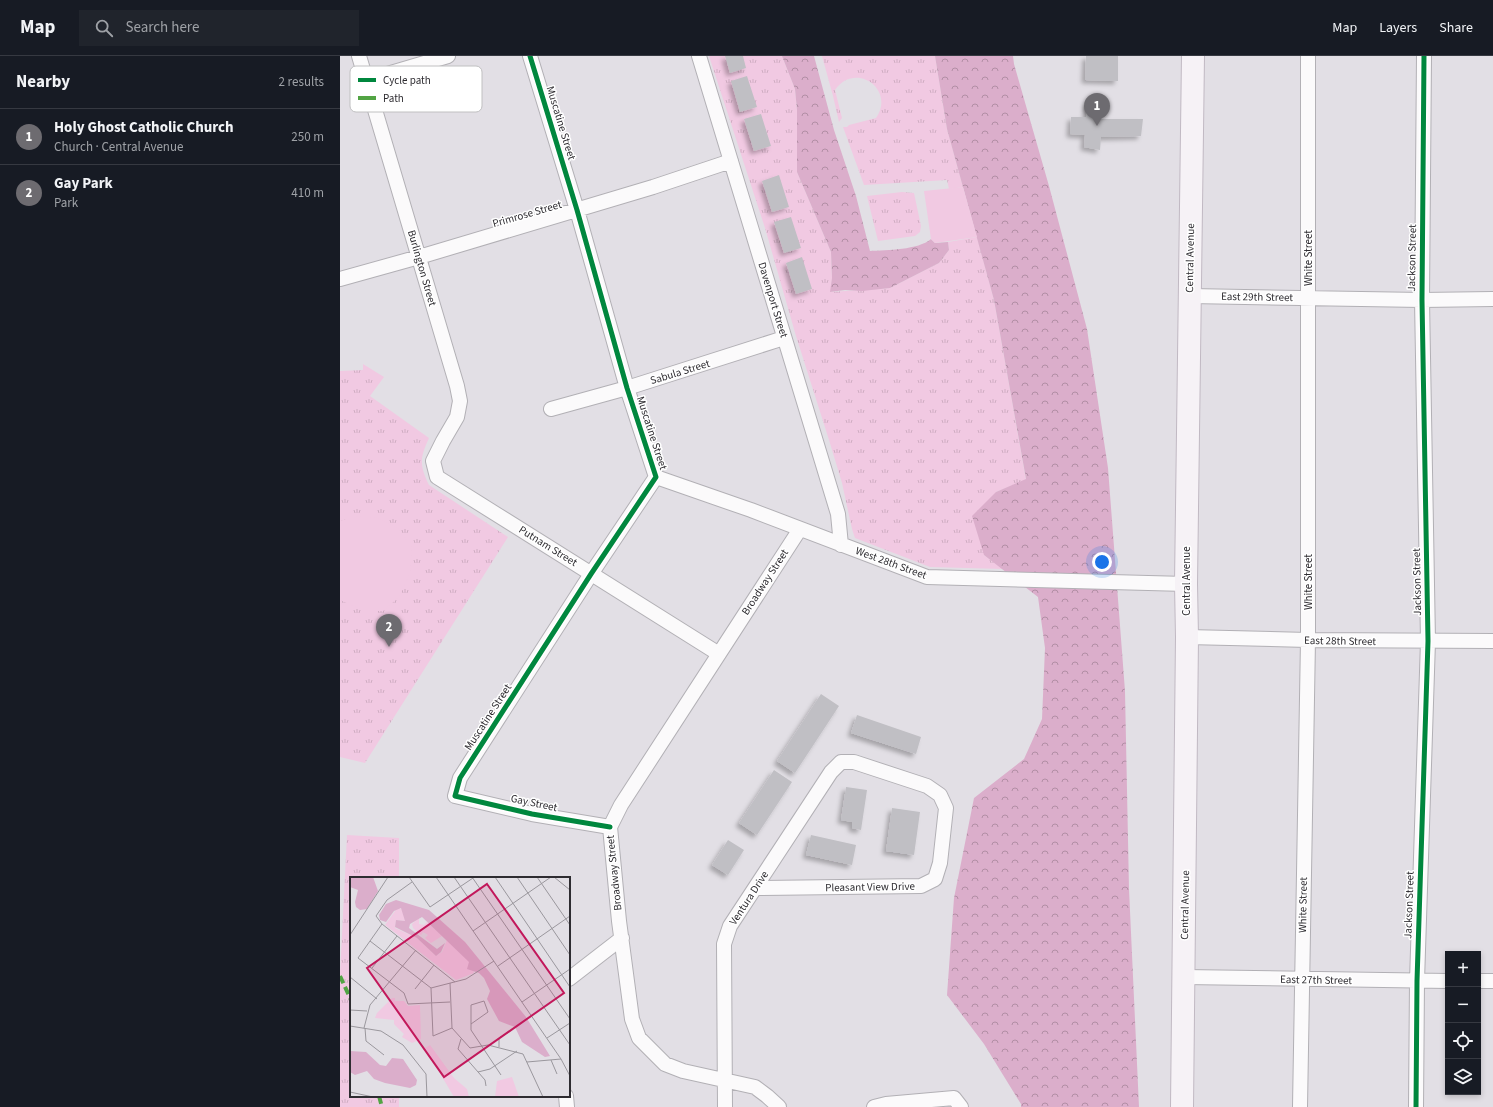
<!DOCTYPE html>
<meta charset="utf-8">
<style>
:root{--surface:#171b24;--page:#20242c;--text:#f1f3f6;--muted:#9ea1a6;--line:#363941;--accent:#6d6b70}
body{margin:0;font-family:"Source Sans 3",sans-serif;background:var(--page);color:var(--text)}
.controls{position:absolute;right:12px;bottom:12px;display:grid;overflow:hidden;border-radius:0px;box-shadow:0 2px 6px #0003}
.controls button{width:36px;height:36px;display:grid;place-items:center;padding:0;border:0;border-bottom:1px solid var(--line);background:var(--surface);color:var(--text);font:20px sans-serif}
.you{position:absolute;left:762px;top:506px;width:14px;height:14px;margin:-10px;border:3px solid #fff;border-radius:50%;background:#1a73e8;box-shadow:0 0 0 6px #1a73e833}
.badge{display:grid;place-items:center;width:26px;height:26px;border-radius:50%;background:var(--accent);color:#fff;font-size:13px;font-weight:700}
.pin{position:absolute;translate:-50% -33px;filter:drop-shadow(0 1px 2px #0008)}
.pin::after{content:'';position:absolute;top:21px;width:14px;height:12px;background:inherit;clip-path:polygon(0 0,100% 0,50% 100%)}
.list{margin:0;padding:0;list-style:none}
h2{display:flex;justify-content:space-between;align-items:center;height:52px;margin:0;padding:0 16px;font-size:17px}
h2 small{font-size:13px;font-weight:400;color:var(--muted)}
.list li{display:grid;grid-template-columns:26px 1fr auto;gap:12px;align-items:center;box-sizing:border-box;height:56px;padding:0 16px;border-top:1px solid var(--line)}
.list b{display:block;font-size:15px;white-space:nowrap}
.list p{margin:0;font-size:13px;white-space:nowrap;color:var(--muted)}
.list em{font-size:13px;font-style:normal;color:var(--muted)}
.icon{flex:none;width:22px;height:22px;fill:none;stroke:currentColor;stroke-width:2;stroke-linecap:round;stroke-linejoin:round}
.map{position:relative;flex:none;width:1153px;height:1051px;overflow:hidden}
header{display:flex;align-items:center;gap:24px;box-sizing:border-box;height:56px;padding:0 20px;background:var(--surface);border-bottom:1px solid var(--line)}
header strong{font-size:19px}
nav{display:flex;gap:22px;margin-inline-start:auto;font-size:14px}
.search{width:280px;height:36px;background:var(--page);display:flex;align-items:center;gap:10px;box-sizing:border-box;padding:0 14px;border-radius:0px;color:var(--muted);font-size:15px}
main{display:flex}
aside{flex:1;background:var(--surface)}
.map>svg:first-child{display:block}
</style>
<header>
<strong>Map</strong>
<div class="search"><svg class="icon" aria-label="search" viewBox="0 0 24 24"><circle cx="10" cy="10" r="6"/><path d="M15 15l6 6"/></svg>Search here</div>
<nav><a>Map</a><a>Layers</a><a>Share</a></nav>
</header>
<main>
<aside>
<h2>Nearby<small>2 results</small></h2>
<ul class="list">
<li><span class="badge">1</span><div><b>Holy Ghost Catholic Church</b><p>Church · Central Avenue</p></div><em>250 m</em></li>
<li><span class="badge">2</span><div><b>Gay Park</b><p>Park</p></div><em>410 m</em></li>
</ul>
</aside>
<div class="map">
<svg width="1153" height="1051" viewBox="0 0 1153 1051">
<defs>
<pattern id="grass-tufts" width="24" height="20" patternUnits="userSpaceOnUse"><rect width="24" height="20" fill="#f1c9e2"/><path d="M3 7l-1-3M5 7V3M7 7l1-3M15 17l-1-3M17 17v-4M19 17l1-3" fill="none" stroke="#cfadc2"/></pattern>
<pattern id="forest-crowns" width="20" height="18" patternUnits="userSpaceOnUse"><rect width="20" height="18" fill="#dbaecb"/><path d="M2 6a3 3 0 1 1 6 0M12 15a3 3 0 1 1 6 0" fill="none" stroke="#b28ea5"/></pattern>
<filter id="shadow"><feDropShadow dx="-3.5" dy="3.5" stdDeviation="2" flood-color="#0004"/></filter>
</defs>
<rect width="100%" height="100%" fill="#e2dfe5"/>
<!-- grass -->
<path fill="url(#grass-tufts)" d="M369 0H442L455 33 457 54V116L491 196 492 222 491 236 550 232 599 207 609 194 608 186 637 181 654 244 686 424 656 436 644 499 663 513 590 511 515 482 512 473 502 427 489 384 456 280 425 172Z
M482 0H595L607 73 623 131 609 133 607 124 524 129 503 71H507L509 69 536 62C556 33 515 5 495 34L502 62 499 66 493 40Z
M562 136 574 137 581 170 580 176 575 180 538 185 527 140Z
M23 308 44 321 30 340 89 382C80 402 79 408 89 429L168 481 25 707 0 701V315L23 314Z
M7 779 59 782V822H11V1040H59V1051H0V919Z"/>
<!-- forest -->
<path fill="url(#forest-crowns)" d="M442 0H474L494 74 516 140 530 195C547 194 578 194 591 183L595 187 608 186 609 194 599 207 550 232 522 235 505 234 490 236 492 222 491 196 457 116V54L455 33Z
M595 0H673L674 8 709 130 747 273 768 412 785 635 789 833 799 1051H681V1048L644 988 607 939 614 842 634 742 684 703 702 663 705 592 698 541 644 499 632 460 656 436 686 423 654 244 607 73Z"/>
<!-- garden -->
<path fill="#f1c9e2" d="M623 131 637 181 595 187 591 183 584 135Z
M14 460 37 462 59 473 72 492 70 517 59 541 43 555H24L0 544V465Z"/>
<!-- building -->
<path fill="#c0bfc4" filter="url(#shadow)" d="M385 0H403L406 12 390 17Z
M746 0H778V25L745 24Z
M407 20 417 51 400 56 391 25Z
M747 46 763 47 761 63H803L801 80 761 81 760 94 744 91 745 79 730 78 731 61H746Z
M421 58 431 90 414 95 404 63Z
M439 119 449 151 432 156 422 125Z
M451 161 461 192 444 197 434 166Z
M462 201 472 233 456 238 446 207Z
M481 638 499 650 455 717 437 705Z
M517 659 581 681 576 698 511 677Z
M434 714 452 726 417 779 399 767Z
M506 731 527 734 521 774 512 772V766L501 764Z
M552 752 580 756 574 799 546 795Z
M471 779 516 789 512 809 466 799Z
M388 784 404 794 388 819 372 809Z"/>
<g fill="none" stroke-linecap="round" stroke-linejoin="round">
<!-- minor casing -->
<g stroke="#b2b0b5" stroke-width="16">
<path id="minor" d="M19 0 117 330 120 345 117 361 103 385 93 405 97 421 379 598
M190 0 237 154 287 332 316 421 251 518 120 722 115 740 192 758 270 771
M359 0 498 458 501 489
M27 24 108 0
M0 223 79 201 313 131 391 105
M850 240 1082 244 1153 243
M211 353 287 332 444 282
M316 421 411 454 587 521 846 528
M847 581 968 584 1153 585
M844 921 1108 925
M229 923 282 882
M1138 925H1153
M226 1040 227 1051
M385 1051 384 888 390 870 491 716 501 706H514L587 730 600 739 606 752 600 807 595 823 581 830 415 832
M439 1051 427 1040 415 1031 343 1015 325 1008 299 982 292 963 279 865 270 771 281 749 460 473
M534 1051 546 1048 614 1042 621 1051
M960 1051 968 584V0
M1076 1051 1077 925 1088 585 1082 244 1084 0"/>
</g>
<!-- primary casing -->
<g stroke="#c1b9c3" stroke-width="24">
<path id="primary" d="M842 1051 847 581 846 528 853 0"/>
</g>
<!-- minor -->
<use href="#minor" stroke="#fbfafb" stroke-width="14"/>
<!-- primary -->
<use href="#primary" stroke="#f6f2f6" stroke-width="22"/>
<!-- quiet -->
<path stroke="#52a444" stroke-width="4" stroke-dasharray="8 4" stroke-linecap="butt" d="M0 920 11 944
M39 1040 42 1051"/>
<!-- cycleway casing -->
<g stroke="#fff" stroke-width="8">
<path id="cycleway" d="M190 0 237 154 287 332 316 421 251 518 120 722 115 740 192 758 270 771
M1076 1051 1077 925 1088 585 1082 244 1084 0"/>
</g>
<!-- cycleway -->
<use href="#cycleway" stroke="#00873e" stroke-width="5"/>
</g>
<g text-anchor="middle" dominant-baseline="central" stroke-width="3" stroke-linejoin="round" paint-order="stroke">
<!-- street labels -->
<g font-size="11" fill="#2e2c31" stroke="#fff">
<text transform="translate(221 67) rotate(73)">Muscatine Street</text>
<text transform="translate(187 158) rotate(-16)">Primrose Street</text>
<text transform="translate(850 202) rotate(-89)">Central Avenue</text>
<text transform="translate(968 202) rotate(-90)">White Street</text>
<text transform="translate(1072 202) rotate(-89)">Jackson Street</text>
<text transform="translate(82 212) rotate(74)">Burlington Street</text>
<text transform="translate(917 241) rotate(1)">East 29th Street</text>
<text transform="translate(433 244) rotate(73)">Davenport Street</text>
<text transform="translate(340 316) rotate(-17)">Sabula Street</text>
<text transform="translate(312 377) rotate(72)">Muscatine Street</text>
<text transform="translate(208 490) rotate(32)">Putnam Street</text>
<text transform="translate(551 507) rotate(20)">West 28th Street</text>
<text transform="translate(846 525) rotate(-90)">Central Avenue</text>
<text transform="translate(425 526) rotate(-57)">Broadway Street</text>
<text transform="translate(968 526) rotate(-90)">White Street</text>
<text transform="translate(1077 526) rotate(-91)">Jackson Street</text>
<text transform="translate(1000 585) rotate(1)">East 28th Street</text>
<text transform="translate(148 661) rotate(-57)">Muscatine Street</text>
<text transform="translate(194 747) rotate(12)">Gay Street</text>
<text transform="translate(274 817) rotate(-96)">Broadway Street</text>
<text transform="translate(530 831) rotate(-1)">Pleasant View Drive</text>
<text transform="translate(409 842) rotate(-57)">Ventura Drive</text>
<text transform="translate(845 849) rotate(-89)">Central Avenue</text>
<text transform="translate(963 849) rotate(-89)">White Street</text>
<text transform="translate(1069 849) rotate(-88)">Jackson Street</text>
<text transform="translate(976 924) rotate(1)">East 27th Street</text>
</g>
</g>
<!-- overview -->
<g transform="translate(10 821)">
<rect width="220" height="220" fill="#e2dfe5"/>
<path d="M48 30 54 34 55 44 46 43 45 51 67 61 86 79 92 75 97 63 120 85 124 96 106 103 35 48ZM69 41V47L74 48 77 45 92 59 81 66 75 61 78 58 73 55 71 58 74 61 63 51 62 47ZM42 121H45V124H54L58 129 70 128 71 162 62 166 52 160 54 157 44 147V143L25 141 27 136ZM80 168 104 201 117 212 119 220H104L75 171ZM162 200 169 220H145L147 204Z" fill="#f1c9e2"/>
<path d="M0 0H23L28 14 17 32 10 33 6 30 5 25 8 13 0 10ZM46 23 79 33 115 65 176 140 200 179 195 180 172 165 165 150 149 144 137 122 140 114 134 101 129 96 117 92 119 85 72 40 60 47 59 51 87 72 95 66 91 75 86 79 67 61 45 50 46 43 55 44 51 31 44 34 36 45 30 43 29 38 36 27ZM0 174 16 175 30 188 36 189 42 181 53 182 67 203 66 208 60 211 35 206 24 202 17 194 5 198 0 195Z" fill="#dbaecb"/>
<path d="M51 142a6 6 0 1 1 12 0a6 6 0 1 1-12 0Z" fill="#f1c9e2"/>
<path fill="none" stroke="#9a979d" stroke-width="1" d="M59 0 80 30 123 1M86 0 211 182 220 199M104 0 220 168M122 0 220 142M145 0 220 110M167 0 220 78M187 0 220 48M204 0 220 13M62 5 37 23 26 39 32 47 8 81 54 116 58 127 100 125M32 47 105 105M123 54 201 0M0 58 38 0M20 64 81 111 83 159 102 151M148 89 220 39M22 91 47 59M0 100 27 122M100 106 102 151 120 171 138 168 173 177 193 220M81 111 116 102 144 84M65 112 84 88M172 125 220 92M0 133 17 134M121 147 138 135 134 124 121 128V153L151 198M0 149 31 154 53 168 76 197 77 220M14 151 20 128 66 73M15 151 16 164 34 178M197 161 220 146M111 162 108 172 135 203 136 209M149 170V161L159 155M201 183 207 197M177 185 211 182M128 195 140 192 167 174M0 215 23 220"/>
<path fill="#c2185b" fill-opacity="0.15" stroke="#c2185b" stroke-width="2" d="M137 7 214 116 94 200 17 91Z"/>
<rect width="220" height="220" fill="none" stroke="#2e2c31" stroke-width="2"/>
</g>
<!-- legend -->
<rect x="10" y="10" width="132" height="46" rx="6" fill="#fff" stroke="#c0c0c1" stroke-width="1"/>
<rect x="18" y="22" width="18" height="4" fill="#00873e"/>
<rect x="18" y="40" width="18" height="4" fill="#52a444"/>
<g font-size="11" fill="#2e2c31">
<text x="43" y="28">Cycle path</text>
<text x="43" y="46">Path</text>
</g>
</svg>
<div class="controls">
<button>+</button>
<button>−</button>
<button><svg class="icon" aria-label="locate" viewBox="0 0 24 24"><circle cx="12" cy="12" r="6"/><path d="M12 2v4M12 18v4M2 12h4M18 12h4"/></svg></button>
<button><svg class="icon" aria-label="layers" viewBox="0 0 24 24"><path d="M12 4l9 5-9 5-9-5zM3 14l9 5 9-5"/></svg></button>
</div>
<div class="you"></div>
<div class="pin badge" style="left:757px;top:70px">1</div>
<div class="pin badge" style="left:49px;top:591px">2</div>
</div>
</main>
